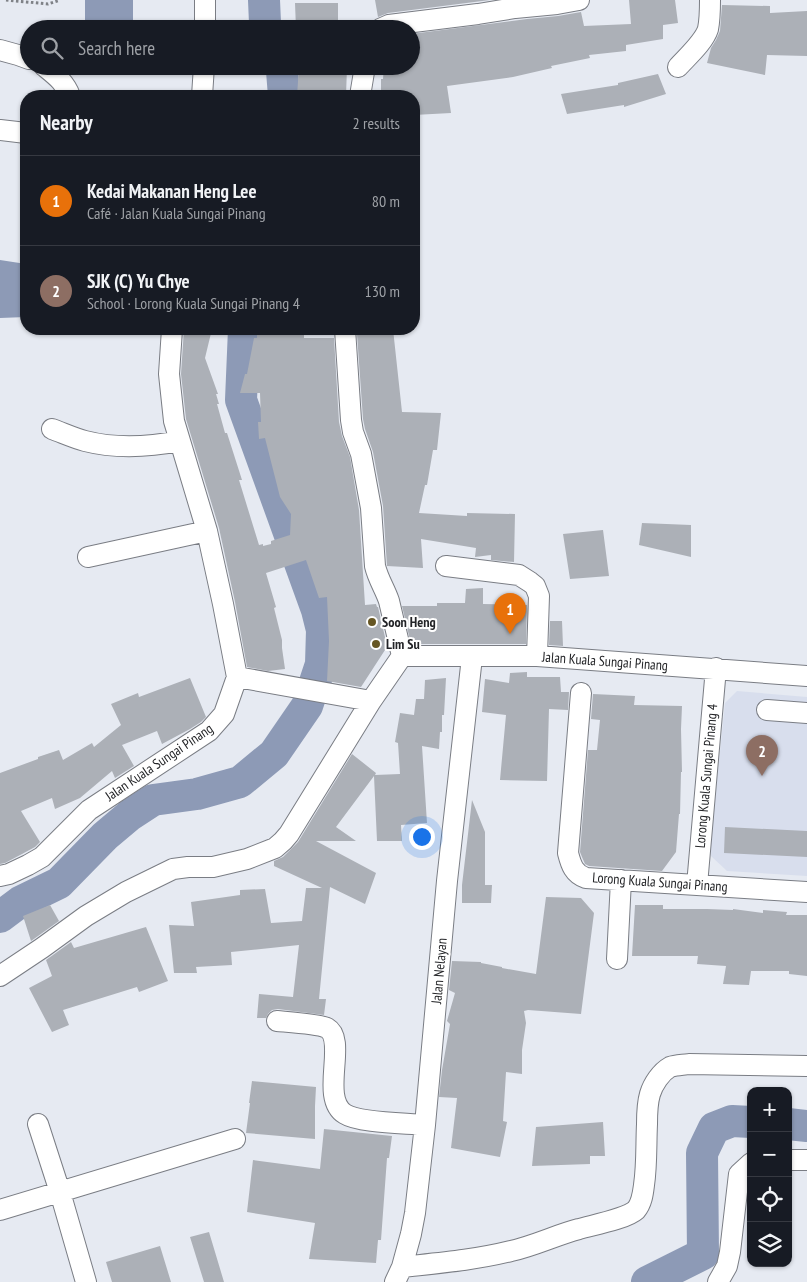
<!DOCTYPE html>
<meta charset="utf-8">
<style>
:root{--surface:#171b24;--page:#20242c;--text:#f1f3f6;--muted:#9ea1a6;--line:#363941;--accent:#b2ac97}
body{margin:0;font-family:"PT Sans Narrow",sans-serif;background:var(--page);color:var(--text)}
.controls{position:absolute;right:15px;bottom:15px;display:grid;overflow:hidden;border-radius:10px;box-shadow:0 1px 4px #0004}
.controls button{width:45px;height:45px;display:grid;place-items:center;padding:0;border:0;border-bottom:1px solid var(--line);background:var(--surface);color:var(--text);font:25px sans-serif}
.you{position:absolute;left:421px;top:836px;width:18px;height:18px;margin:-12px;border:4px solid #fff;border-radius:50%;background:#1a73e8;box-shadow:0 0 0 8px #1a73e833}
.badge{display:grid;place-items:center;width:32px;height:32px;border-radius:50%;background:var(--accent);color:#fff;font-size:16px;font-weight:700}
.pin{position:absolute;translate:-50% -41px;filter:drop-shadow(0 1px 2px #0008)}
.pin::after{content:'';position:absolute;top:26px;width:18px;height:15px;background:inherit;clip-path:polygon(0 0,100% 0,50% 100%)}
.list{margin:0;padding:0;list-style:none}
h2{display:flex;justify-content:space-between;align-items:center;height:65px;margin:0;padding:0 20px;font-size:21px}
h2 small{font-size:16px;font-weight:400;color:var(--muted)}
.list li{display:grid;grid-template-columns:32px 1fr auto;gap:15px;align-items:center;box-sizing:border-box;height:90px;padding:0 20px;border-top:1px solid var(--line)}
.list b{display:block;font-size:19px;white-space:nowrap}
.list p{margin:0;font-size:16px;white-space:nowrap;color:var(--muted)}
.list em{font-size:16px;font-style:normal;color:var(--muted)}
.icon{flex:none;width:28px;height:28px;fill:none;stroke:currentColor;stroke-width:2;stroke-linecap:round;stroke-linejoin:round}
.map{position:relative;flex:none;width:807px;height:1282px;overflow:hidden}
.search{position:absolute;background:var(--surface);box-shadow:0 1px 4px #0004;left:20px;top:20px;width:400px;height:55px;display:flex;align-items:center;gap:12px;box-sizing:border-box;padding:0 18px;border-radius:28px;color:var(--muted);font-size:19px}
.panel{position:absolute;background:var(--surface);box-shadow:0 1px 4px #0004;left:20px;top:90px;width:400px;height:245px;border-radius:20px}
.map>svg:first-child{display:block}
</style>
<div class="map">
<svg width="807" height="1282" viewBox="0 0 807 1282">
<rect width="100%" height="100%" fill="#e6eaf2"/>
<!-- built -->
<path fill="#d8deed" d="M737 691 807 697V876L727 871 711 856 710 849 725 703Z"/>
<!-- water -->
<path fill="#8d9ab6" d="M85 0H133V29H85Z
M89 66H132V73L93 71Z
M0 260 26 264V317L0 318Z"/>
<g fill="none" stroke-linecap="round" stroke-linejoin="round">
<!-- river -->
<path stroke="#8d9ab6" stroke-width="32" d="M264 0 265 23 266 29
M280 66 282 71 284 96
M0 917 20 902 59 883 105 836 130 815 153 800 197 794 240 782 274 754 307 706 321 664 322 630 317 610 241 400 244 329
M788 1124 807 1126
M647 1282 703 1254 702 1153 714 1128 732 1121 751 1122"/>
</g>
<!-- building -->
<path fill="#acb0b7" d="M375 0H490L388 13 378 17Z
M629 0H675L678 23 663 25V39L626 45V51L589 55 590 58 551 66 552 68 513 77 447 86 451 113 414 115V96H381V79H383L384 66H411V34L527 19 558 16 581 12 584 26 631 24Z
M295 3H338V29H296Z
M722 5 770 6V13L807 11V56L767 55 765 75 707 63 711 48 716 40 720 31Z
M299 67H347L346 96H297Z
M658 74 666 94 624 107V105L567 114 561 94 618 85V83Z
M184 329H212L205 358 218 394H216L219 404H217L225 433H227L242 480H239L259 545 263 544V546L271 544V541L290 535 291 514 280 497 265 438 259 439 258 422H261L260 393H240L245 374H247L254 338H257V329H304V338H334L339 422 342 436 350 457 359 510 365 605 376 604 377 607H378L388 650H385L361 687 327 681 329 641 327 597 319 598 306 560 266 573 276 607 274 608 282 640V648L285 669 268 671 247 667 235 602 219 528 186 419 181 374Z
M390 329H393L402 412 441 413 437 450H433L427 485H425L419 513 467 516V513L515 514 514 562 491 560V555L475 557 476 548 421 539 423 568 387 566 383 506 373 452 365 429 363 419 357 334Z
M642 523 691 525V557L639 545Z
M603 530 609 576 570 579 563 534Z
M483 588V604L527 605 526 644H411L402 606H437V603H465L466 589Z
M550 621H562L563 646 549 645Z
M527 672V677H560L561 692H569L568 710 549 709 547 781 500 780 506 715 482 712 485 679 509 683 510 673Z
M190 678 206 717 201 722 190 729 162 744 157 731 122 745 134 766 115 778 112 771 80 798 55 809 52 798 21 811 40 842 35 847 22 854 5 863 0 864V773L38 759V757L59 750 63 760 92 743 94 747 121 725 111 704 138 693 139 697Z
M446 678 444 715H442V732H440L439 749 422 746 427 823 401 825 402 841H377L374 776 336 827 356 841H316L376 873 365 904 330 887 319 999H326L324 1015 278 1009 272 1010 268 1014 266 1018H257L259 994 293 997 299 945 231 952 232 965 196 967 197 973H174L169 925 194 926 191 902 240 895V890L265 889 271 923 302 921 306 888H322L274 866V861L283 857 298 842 352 754 376 773 375 775 400 774 398 743 395 742 400 713 414 715 416 699H424L425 680Z
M593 694 635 696 634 705 682 706 681 729 682 772H681L680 814H679L676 852 662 871 589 866 585 864 582 857 580 852 588 750H597L600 720 591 719Z
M472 800 485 832V885H492L491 903H462V885Z
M725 827 807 831V857L724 853Z
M546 897 581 898 594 913 581 1014 528 1010 524 1011 526 1023 522 1050V1074L506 1072 503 1121 507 1122 500 1157 451 1148 457 1098 439 1097 442 1070 450 1024 447 1021 455 993 449 990 452 961 481 962V963L502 967V968L536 974Z
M50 905 59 921 31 941 23 916Z
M635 905H663V909H707L733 910V909L763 913V910L787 912 786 915H807V976L789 974V971H751L749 985 723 984 726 966 697 964 698 956H632Z
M146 927 168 981 139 992 137 987 63 1010 69 1025 52 1032 29 988 52 976 46 960 71 942 74 948Z
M252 1081 316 1087 315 1106V1139L246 1133 250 1103H249Z
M603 1122 605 1156H590V1164L532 1166 536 1127Z
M324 1129 392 1136 389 1158H387L381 1240H378L376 1263 309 1259 315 1223 247 1212 253 1160 320 1169Z
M209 1232 224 1282H204L190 1237Z
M160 1246 171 1282H112L106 1262Z"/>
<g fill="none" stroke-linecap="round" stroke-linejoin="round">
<!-- minor casing -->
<g stroke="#7a7d84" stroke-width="22">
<path id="minor" d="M205 29V0
M380 29 389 25 478 14 515 8 557 4 579 0
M0 50 18 55 29 59
M44 66C55 75 65 82 70 96
M678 67C687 57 704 42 708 29 710 19 710 9 710 0
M202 96 204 66
M360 96 365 66
M0 130 26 133
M172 329 169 374 174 421 207 531 223 604 237 677
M52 429C63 433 74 438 85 441 116 449 149 447 180 441
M88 557 207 531
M446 566 519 575 530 582 535 586 539 596 537 656
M402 656H537L807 676
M581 693 568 853C571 865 574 874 586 878L807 892
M767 710 807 713
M0 876 9 874 28 865 42 857 89 810 209 731 224 714 237 677 371 701
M697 885 716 668
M617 959 621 880
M0 976 42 948 86 916 126 892 173 869 188 867H213L247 859 275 848 283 841 289 834 371 701 402 656 389 601C385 589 378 579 375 566L371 508 361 454 353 432 351 420 345 329
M277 1021C287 1022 319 1024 327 1028 348 1040 319 1098 345 1114 359 1123 406 1123 425 1125
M38 1124 60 1192 86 1282
M788 1160H807
M0 1210 235 1139
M402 1267C438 1263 475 1260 511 1251 534 1246 556 1235 579 1229 593 1225 626 1219 636 1210 642 1203 643 1193 644 1185 647 1165 646 1144 647 1124 647 1114 647 1104 650 1094 653 1084 661 1072 670 1067 676 1065 683 1065 689 1064L807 1066
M395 1282 402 1267 411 1234 415 1213 425 1125 447 881 472 657
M718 1282 727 1266 730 1252 739 1174 751 1163"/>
</g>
<!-- path -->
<path stroke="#7f8287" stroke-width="3" stroke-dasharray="2.5 2.5" stroke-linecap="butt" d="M6 0 48 4 60 0"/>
<!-- minor -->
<use href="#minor" stroke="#fff" stroke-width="20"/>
</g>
<!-- markers -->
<g fill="#665623" stroke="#fff" stroke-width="2">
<circle cx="372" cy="622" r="5"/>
<circle cx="376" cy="644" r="5"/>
</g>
<g text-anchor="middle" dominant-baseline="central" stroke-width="4" stroke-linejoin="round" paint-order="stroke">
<!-- poi labels -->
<g font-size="14" font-weight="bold" fill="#232427" stroke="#fff" text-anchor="start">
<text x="382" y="622">Soon Heng</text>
<text x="386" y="644">Lim Su</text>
</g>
<!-- street labels -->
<g font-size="14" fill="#232427" stroke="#fff">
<text transform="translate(605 661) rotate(4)">Jalan Kuala Sungai Pinang</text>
<text transform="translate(159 762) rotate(-34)">Jalan Kuala Sungai Pinang</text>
<text transform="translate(706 776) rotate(-85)">Lorong Kuala Sungai Pinang 4</text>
<text transform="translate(660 882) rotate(4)">Lorong Kuala Sungai Pinang</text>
<text transform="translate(439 971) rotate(-85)">Jalan Nelayan</text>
</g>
</g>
</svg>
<div class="controls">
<button>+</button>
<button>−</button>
<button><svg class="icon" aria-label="locate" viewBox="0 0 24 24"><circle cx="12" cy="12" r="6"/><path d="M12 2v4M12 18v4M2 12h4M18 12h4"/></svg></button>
<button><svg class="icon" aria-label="layers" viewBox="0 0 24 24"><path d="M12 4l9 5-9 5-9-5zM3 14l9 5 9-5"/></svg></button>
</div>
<div class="you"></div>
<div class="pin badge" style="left:510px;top:634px;background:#e8710a">1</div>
<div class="pin badge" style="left:762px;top:776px;background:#8d6e63">2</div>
<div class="search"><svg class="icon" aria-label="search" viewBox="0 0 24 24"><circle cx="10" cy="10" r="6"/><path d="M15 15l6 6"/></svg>Search here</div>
<section class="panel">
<h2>Nearby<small>2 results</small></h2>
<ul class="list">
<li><span class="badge" style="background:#e8710a">1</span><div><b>Kedai Makanan Heng Lee</b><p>Café · Jalan Kuala Sungai Pinang</p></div><em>80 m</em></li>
<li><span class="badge" style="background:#8d6e63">2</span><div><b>SJK (C) Yu Chye</b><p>School · Lorong Kuala Sungai Pinang 4</p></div><em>130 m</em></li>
</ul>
</section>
</div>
